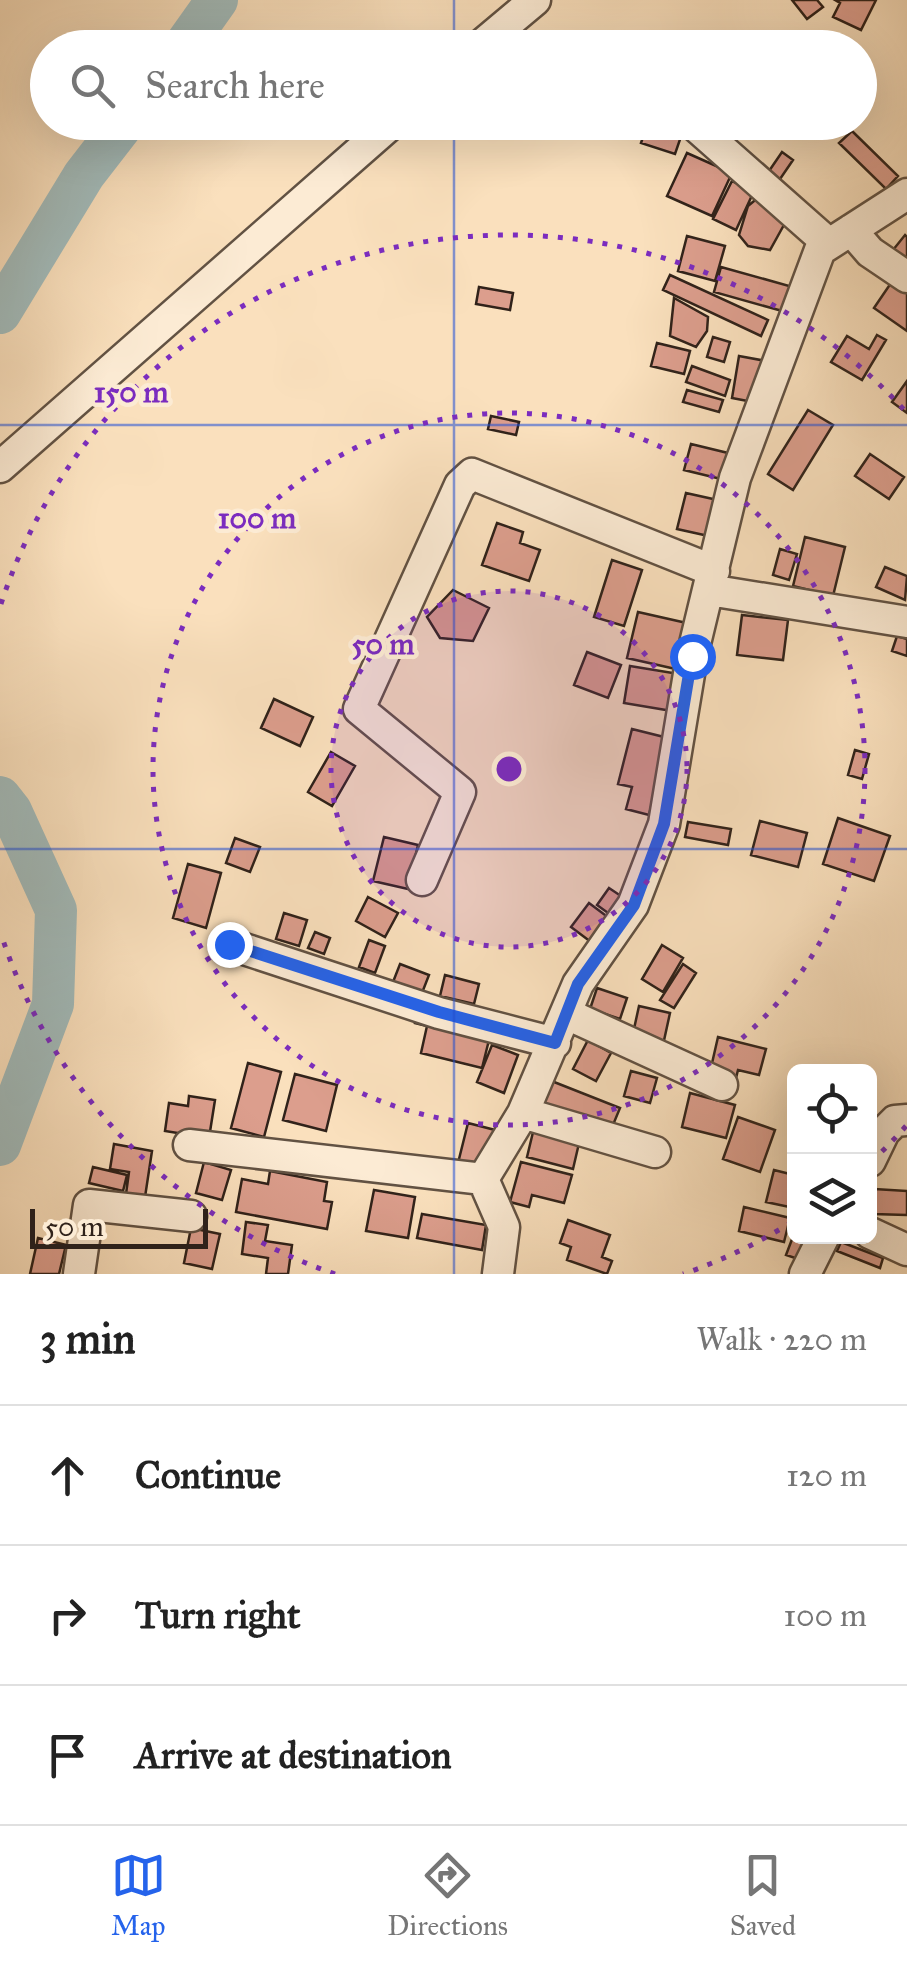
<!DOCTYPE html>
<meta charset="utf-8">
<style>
:root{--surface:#fff;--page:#f2f2f2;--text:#222;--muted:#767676;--line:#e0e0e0;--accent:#2563eb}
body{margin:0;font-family:"IM FELL Great Primer",serif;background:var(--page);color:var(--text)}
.controls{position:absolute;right:30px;bottom:30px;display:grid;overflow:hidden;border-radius:15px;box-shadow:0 10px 40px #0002}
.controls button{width:90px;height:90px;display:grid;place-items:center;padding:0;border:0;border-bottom:2px solid var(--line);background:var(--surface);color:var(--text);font:50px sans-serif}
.scale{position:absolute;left:30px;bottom:25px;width:178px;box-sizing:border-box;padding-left:10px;border:5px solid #30221a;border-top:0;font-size:28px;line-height:35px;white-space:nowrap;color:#30221a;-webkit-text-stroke:8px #fcebd4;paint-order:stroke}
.stop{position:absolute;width:30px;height:30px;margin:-22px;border:8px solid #2563eb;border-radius:50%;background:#fff}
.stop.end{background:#2563eb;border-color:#fff;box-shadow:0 2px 10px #0008}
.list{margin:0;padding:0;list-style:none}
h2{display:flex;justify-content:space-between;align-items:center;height:130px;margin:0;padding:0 40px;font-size:42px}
h2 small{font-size:32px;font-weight:400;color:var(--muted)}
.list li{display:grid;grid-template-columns:65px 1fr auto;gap:30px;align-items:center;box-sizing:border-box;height:140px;padding:0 40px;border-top:2px solid var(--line)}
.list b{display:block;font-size:38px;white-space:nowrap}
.list em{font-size:32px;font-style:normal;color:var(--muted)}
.icon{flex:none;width:55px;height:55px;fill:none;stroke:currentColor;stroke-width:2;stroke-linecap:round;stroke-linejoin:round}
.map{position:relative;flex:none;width:907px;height:1274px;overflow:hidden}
.search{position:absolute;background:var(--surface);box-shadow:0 10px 40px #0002;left:30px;right:30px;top:30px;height:110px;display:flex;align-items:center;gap:25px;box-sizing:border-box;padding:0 35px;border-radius:55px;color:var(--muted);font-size:38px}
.sheet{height:550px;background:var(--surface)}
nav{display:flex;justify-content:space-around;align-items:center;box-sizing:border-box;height:140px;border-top:2px solid var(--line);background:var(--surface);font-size:28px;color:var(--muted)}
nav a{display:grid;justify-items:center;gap:5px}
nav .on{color:var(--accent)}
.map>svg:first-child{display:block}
</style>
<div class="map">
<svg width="907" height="1274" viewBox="0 0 907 1274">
<rect width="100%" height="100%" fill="#fae0bd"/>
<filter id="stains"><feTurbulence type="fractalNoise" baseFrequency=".002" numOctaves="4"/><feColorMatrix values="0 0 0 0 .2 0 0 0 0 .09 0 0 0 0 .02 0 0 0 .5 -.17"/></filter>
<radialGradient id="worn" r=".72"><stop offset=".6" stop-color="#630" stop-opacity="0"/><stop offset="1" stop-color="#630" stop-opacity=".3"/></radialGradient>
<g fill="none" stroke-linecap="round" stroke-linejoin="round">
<!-- river -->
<path stroke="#a2bbbb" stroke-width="42" d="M183 48 217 0
M0 313 84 175 125 122
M0 797 11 811 56 910 53 1004 0 1145"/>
</g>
<!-- building -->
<path fill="#dc9e8d" stroke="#30221a" stroke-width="2.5" d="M792 0H817L823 7 807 19Z
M835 0H876L861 30 833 17 840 3Z
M648 122H686L675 154 641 143Z
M809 122H836L823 136Z
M852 131 898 176 886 189 839 143Z
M782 152 793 160 778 182 767 174Z
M687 153 732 173 712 216 667 196Z
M732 181 754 191 736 230 713 219Z
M760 196 785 223 770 250 748 246 739 235 748 206Z
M905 235 907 237V269L889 255Z
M687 236 725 246 715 281 678 271Z
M721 267 800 289 793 314 714 292Z
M670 275 768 320 761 336 663 290Z
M893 280 907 290V331L874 308Z
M479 287 513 293 510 310 476 304Z
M674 298 708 317 707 331 696 347 670 336Z
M877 335 886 340 862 380 831 362 847 336 869 349Z
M713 337 730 342 724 362 707 357Z
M657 343 690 351 684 374 651 366Z
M739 356 766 361 758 403 732 398Z
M692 366 730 380 725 396 686 382Z
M907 381V413L892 402Z
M687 390 723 400 719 412 683 402Z
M808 410 833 425 793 490 768 474Z
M491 416 519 422 516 435 488 429Z
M691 444 728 453 721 479 684 470Z
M870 454 904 477 889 499 855 476Z
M686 493 722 501 713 537 677 529Z
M497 523 523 532 520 543 540 550 529 581 482 565Z
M805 537 845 547 833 596 793 586Z
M780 549 797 554 789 580 773 575Z
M612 560 642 570 624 626 594 617Z
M885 567 907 576 905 600 876 587Z
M453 590 489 608 473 641 440 638 427 617Z
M638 612 691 624 680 670 627 658Z
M742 615 788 620 783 660 737 655Z
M897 636 907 639V656L892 651Z
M587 652 621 665 608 698 574 685Z
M630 666 685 675 678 712 624 703Z
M274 699 313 717 300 746 261 728Z
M632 729 668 738 649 815 626 809 632 787 618 784Z
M855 750 869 754 862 779 848 775Z
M331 752 355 766 332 806 308 792Z
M838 818 890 836 874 881 823 864Z
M760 821 807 833 798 867 751 855Z
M688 822 731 829 728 845 685 837Z
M384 837 418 845 408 889 373 881Z
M235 838 260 847 250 872 226 863Z
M188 864 221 873 206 928 173 918Z
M609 888 627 900 615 918 597 905Z
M368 897 398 913 385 937 356 921Z
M589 903 609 918 591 942 571 927Z
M284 913 307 920 299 946 276 939Z
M315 932 330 938 324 954 308 948Z
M369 940 385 946 375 973 359 967Z
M662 945 683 958 663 992 642 979Z
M400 964 429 975 422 993 393 982Z
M683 964 696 973 674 1008 660 1000Z
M445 975 479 984 474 1004 440 996Z
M597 988 627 998 620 1019 590 1009Z
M639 1006 670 1013 663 1045 632 1038Z
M417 1014 491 1032 482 1068 421 1053 427 1026 415 1023Z
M718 1037 766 1049 759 1075 738 1070 736 1078 710 1072Z
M588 1040 611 1053 596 1081 573 1069Z
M492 1045 518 1055 504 1093 477 1082Z
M248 1063 281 1072 264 1137 231 1128Z
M631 1071 657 1078 650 1103 624 1096Z
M295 1074 337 1085 326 1131 283 1120Z
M549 1080 620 1108 608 1137 538 1109Z
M690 1093 735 1105 726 1138 682 1127Z
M189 1096 215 1100 209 1138 165 1131 169 1103 188 1106Z
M738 1117 775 1130 760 1172 723 1159Z
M468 1123 495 1130 485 1170 458 1163Z
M534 1128 580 1139 573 1169 527 1157Z
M114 1144 152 1151 145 1197 126 1194 129 1172 110 1169Z
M204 1162 231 1170 222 1200 196 1193Z
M521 1162 572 1175 564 1203 532 1195 529 1207 510 1202Z
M93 1167 127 1175 123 1191 89 1183Z
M774 1170 794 1175V1208L766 1202Z
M270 1171 327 1182 324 1201 332 1202 327 1229 236 1212 242 1179 268 1184Z
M874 1189 907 1191V1215L873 1214Z
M374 1190 415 1197 408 1238 366 1231Z
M744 1207 790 1218 784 1242 739 1231Z
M422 1214 486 1225 482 1250 417 1238Z
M568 1220 610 1235 602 1257 612 1261 607 1274 567 1260 571 1247 560 1243Z
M246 1222 268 1225 265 1241 292 1245 288 1274H266L268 1258 242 1254Z
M191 1228 220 1234 212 1269 184 1263Z
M794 1234V1236L809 1239 801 1260 786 1255Z
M38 1238 66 1245 59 1274H30Z
M841 1242 883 1258 880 1268 837 1251Z"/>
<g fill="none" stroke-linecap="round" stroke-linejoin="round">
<!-- minor casing -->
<g stroke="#625243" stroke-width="35">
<path id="minor" d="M478 48 535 0
M691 122 828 243
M851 230 870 252 907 277
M0 467 393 122
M709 590 907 622
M422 880 460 792 359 709 460 485 472 474 714 571
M229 944 439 1013 555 1043
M567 1014 722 1085
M523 1113 655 1152
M189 1145 483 1179
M870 1161 884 1132 895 1121 907 1120
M870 1233 907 1250
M79 1274 89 1205 191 1216
M498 1274 504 1227 483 1179 523 1113 578 984 633 905 664 824 692 656 735 478 820 250 907 194
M805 1274 824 1236"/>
</g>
<!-- minor -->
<use href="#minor" stroke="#fcebd4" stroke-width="30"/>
</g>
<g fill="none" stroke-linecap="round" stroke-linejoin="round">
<!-- route -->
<path stroke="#2563eb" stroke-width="12" d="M229 944 439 1012 555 1043 578 984 634 905 664 824 692 656"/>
</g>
<!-- grid -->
<path fill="none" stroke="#1d4ed8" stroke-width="2.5" stroke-opacity="0.55" d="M454 0V48M454 122V1274M0 425H907M0 849H907"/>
<!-- distance rings -->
<circle cx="509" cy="769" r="178" fill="#7b2cbf" fill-opacity=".12"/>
<g fill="none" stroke="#7b2cbf" stroke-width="5" stroke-dasharray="5 10">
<circle cx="509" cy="769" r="178"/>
<circle cx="509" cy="769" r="356"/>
<path d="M906 1126A534 534 0 0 1 870 1163M792 1222A534 534 0 0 1 683 1274M335 1274A534 534 0 0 1 1 934M1 604A534 534 0 0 1 906 412"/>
</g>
<circle cx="509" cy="769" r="15" fill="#7b2cbf" stroke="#fcebd4" stroke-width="5"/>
<g font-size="30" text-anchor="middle" font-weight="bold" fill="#7b2cbf" stroke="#fcebd4" stroke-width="9" stroke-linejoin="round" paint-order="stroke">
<text x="131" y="402">150 m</text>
<text x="257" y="528">100 m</text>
<text x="383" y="654">50 m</text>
</g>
<rect width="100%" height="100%" filter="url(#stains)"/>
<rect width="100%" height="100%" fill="url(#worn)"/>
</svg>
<div class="controls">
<button><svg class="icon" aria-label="locate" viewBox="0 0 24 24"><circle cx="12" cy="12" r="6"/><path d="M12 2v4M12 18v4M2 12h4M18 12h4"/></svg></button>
<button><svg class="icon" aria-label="layers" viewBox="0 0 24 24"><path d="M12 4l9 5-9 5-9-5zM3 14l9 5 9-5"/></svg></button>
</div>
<div class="scale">50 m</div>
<div class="stop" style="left:692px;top:656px"></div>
<div class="stop end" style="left:229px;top:944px"></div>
<div class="search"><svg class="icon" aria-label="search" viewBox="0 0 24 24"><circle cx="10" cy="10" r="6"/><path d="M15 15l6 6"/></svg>Search here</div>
</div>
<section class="sheet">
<h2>3 min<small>Walk · 220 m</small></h2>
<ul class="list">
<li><svg class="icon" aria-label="ahead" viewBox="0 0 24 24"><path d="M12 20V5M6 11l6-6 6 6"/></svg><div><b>Continue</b></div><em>120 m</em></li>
<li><svg class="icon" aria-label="right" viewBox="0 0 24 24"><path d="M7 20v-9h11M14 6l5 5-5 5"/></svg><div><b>Turn right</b></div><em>100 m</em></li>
<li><svg class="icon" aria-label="arrive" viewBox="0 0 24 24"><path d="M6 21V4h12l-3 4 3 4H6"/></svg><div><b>Arrive at destination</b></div></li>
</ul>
</section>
<nav>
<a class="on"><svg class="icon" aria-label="map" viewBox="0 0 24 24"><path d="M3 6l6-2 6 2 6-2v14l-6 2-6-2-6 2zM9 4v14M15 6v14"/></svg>Map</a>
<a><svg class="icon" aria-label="directions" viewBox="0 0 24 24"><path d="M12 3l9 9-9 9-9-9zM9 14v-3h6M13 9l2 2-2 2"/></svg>Directions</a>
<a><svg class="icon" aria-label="saved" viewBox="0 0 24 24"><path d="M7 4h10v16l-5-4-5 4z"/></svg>Saved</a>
</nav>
